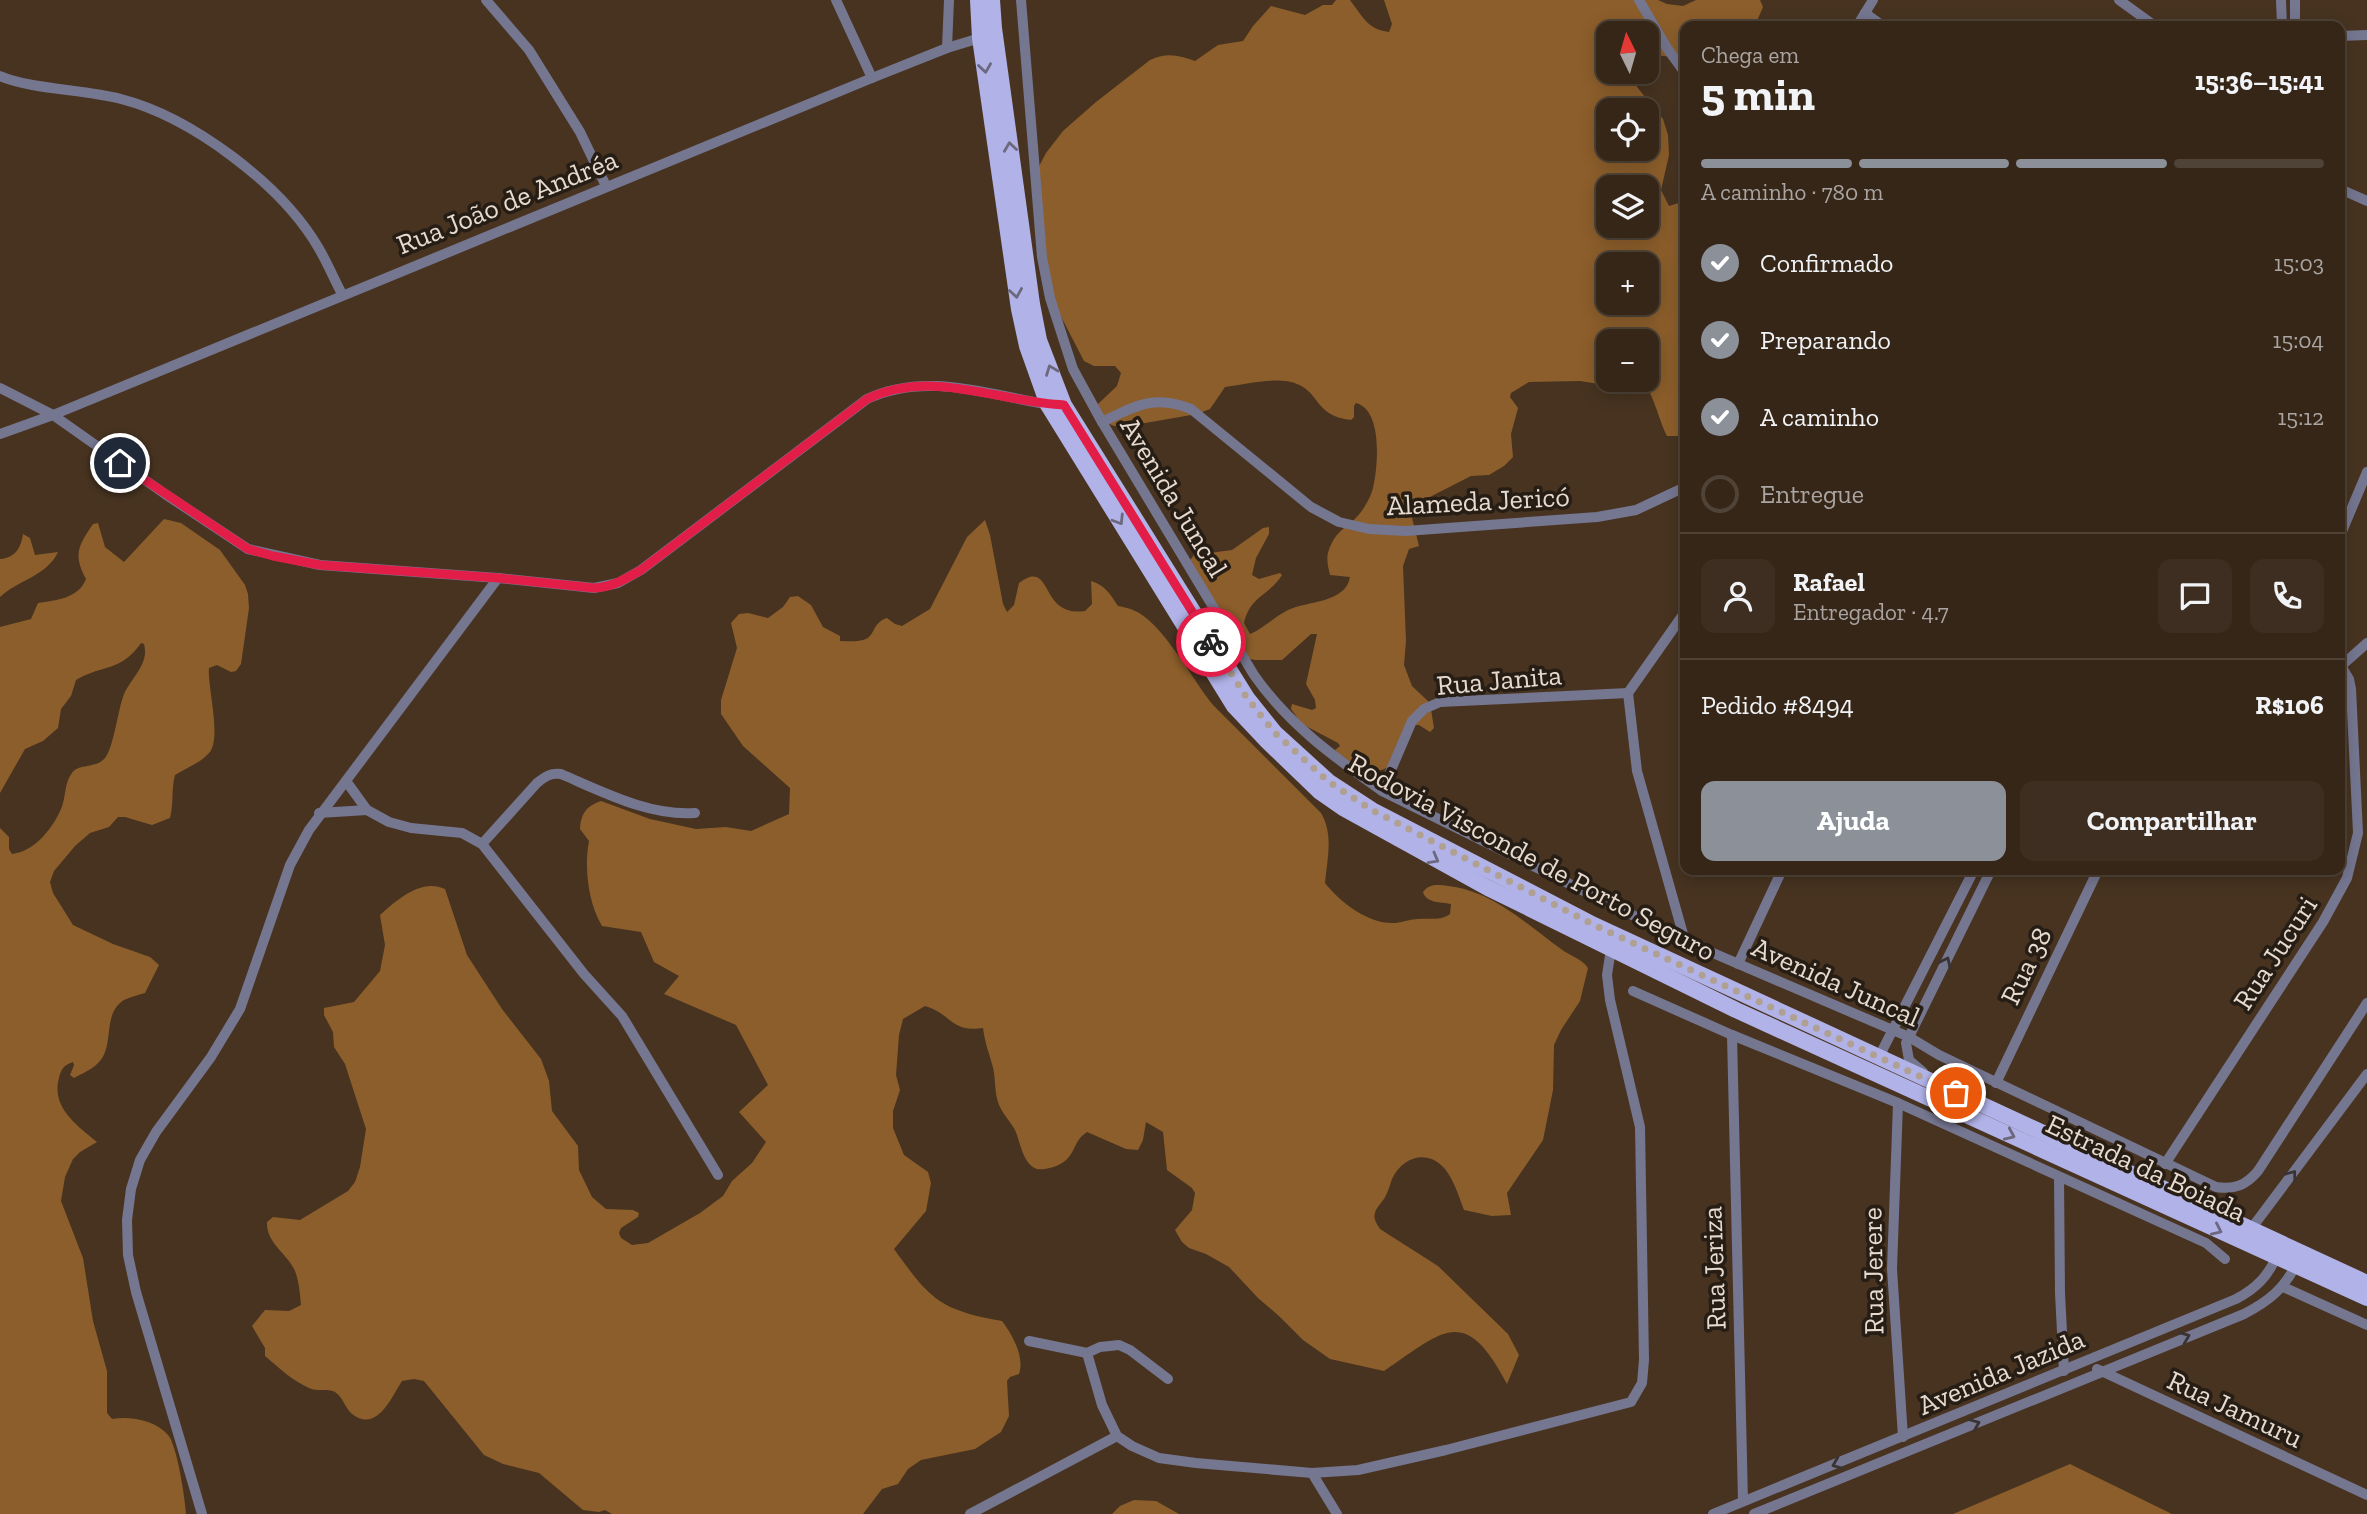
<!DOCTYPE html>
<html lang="pt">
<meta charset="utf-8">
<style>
body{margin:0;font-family:"Zilla Slab",serif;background:#3d2e21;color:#f1f3f6;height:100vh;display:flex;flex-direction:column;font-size:26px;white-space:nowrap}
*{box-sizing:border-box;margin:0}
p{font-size:23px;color:#aaa5a2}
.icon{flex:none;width:38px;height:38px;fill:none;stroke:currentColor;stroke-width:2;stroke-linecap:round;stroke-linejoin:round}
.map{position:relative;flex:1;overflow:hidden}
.side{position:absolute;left:1680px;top:21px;width:665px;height:854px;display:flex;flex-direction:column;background:#352618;border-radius:14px;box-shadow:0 4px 18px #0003,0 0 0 2px #4f4337}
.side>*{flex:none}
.needle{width:46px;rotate:355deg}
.controls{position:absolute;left:1596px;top:21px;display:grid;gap:14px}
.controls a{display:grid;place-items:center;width:63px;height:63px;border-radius:14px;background:#352618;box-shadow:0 4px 18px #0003,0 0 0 2px #4f4337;font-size:35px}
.pin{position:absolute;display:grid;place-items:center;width:60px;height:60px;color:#fff;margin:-30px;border:4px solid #fff;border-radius:50%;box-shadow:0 2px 7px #0007}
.courier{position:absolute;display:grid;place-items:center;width:70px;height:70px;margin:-35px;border:5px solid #e11d48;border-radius:50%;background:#fff;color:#222;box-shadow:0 2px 9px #0007}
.overview em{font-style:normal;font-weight:800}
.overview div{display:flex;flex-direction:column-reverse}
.overview{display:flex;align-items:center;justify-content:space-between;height:119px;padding:0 21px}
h1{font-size:46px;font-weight:800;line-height:52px}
.bar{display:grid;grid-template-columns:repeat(4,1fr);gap:10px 7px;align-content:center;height:84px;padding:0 21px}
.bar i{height:9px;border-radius:5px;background:#4f4337}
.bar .active{background:#8c9099}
.bar p{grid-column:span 4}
.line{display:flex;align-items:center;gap:18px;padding:0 21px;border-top:2px solid #4f4337}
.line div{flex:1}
.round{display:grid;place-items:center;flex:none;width:74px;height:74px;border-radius:14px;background:#3d2e21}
ol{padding:0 21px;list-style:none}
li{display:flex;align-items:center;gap:21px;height:77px}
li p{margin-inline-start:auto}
li .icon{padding:7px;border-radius:50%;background:#8c9099;color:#fff;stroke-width:4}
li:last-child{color:#aaa5a2}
li i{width:38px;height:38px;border:4px solid #4f4337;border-radius:50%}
.primary-button{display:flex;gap:14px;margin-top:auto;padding:14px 21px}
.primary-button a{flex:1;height:80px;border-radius:14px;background:#8c9099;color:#fff;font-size:28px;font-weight:800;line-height:80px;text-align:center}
.primary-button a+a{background:#3d2e21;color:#f1f3f6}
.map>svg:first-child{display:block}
.forest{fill:#8c5e2b;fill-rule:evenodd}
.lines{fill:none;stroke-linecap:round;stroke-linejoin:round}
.minor{stroke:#757690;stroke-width:10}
.primary{stroke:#b1b2e8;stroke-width:16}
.oneway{stroke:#6c687e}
.oneway2{stroke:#3a3334}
.done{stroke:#afa092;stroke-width:7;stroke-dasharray:0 12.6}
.route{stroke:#e11d48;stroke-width:9}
.labels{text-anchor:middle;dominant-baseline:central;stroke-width:7;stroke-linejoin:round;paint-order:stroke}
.street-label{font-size:28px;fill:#e7dacf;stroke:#261d15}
</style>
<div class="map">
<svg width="2367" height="1514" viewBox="0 0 2367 1514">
<rect width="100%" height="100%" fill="#473320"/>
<!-- forest -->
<g class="forest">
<path d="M1336,0H1350C1363,17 1367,29 1389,32L1392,24L1384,0H1658L1667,4L1683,6L1696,0H1760L1763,7L1757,21L1749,26H1685V64L1672,57L1647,54V33H1608V72H1633L1637,87L1663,119L1668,135L1669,155L1661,190L1669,206L1685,201V436H1667C1659,421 1652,388 1641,380H1647V341H1608V380H1618L1605,385L1580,381L1529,382L1511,393L1510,397L1518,408L1511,434L1513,457L1504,466L1489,475L1471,476L1422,501L1412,518L1419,546L1409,549L1403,566L1406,641L1404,665L1412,686L1430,703L1434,728L1430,732L1419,725H1414C1408,735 1399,759 1391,765C1374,779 1346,765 1335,750L1340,746L1338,743L1302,724L1291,709L1292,704L1312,710L1316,708L1315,700L1306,684L1317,634H1311L1282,660H1255L1246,658L1188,563L1194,555L1232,550L1263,528L1269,527V534L1256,558L1252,575L1259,579L1280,573L1282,575C1269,596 1250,596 1244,623L1250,634C1264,628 1274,617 1288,610C1307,601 1346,603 1350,577L1330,575C1326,559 1326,553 1334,539C1341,528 1354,522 1361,512C1366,505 1371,496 1373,488C1378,467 1383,410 1356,403L1354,406V417L1351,420C1315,416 1320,393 1297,384C1279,376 1245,384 1225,387L1210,409L1197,414L1128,426H1114L1102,421L1098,404L1117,386L1121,373L1115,366H1094L1084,361L1054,303L1036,229L1037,170L1046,153L1063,131L1096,102L1150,60C1165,52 1180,55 1195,61L1218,45L1243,41L1253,26L1271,6L1305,15L1323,5H1332ZM1608,110H1647V149H1608ZM1608,187H1647V226H1608ZM1608,264H1647V303H1608Z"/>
<path d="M164,519L181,523L220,550L245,585L248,594L249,608L241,664L236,671L231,672L217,665L209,668C207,686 223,741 208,754C200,763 186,768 175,775C171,790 174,803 170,818L152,825L125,817H118L109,827L90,833L75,846L54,871L50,882L53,893L73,925L113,944L150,957L159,965L145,993C138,995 130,997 124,1000C101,1014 116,1048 97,1064C91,1070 81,1074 74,1078L70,1075L74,1065L73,1062C64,1065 61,1069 59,1078C51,1107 76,1125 97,1142L80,1152L73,1159L65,1177L61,1201L83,1258L93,1321L107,1371V1413L112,1419C130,1416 155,1420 168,1435C177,1445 185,1498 186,1514H0V828L9,837V849L12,854C34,852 53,828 61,809C66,798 64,783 72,773C79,763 96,769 105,758C113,749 118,711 123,697C129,679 150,665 144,644L141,643C121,672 103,664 76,680L71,696L61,709L58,728L43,741L25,749L0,793V627L31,619L38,603C56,600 78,599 86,579C73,555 78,546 93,524L98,523L105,547L124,562Z"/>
<path d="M985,520L990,535L1003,604L1007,612L1014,605L1019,583C1054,557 1038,618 1085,611L1092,604L1091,581C1105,585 1110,594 1118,606C1123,607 1129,608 1133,610C1162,621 1193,681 1213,705L1321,813C1334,835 1327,859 1325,883C1340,902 1369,925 1396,923C1403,922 1411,919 1418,919C1431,918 1440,921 1450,914L1451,904C1440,902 1426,903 1423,892C1430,883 1438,885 1448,886C1493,891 1526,924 1561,949C1570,956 1581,958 1588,968L1580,1001L1561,1030L1554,1045L1553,1090L1543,1140L1507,1193L1511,1215L1492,1216L1464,1210C1459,1197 1454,1180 1445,1169C1428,1149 1403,1156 1392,1179C1390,1184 1389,1190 1386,1195C1384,1201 1376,1207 1375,1213C1373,1219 1377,1224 1380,1229L1438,1266L1508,1334L1519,1355L1507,1384C1465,1304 1444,1330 1384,1371L1330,1359L1303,1340L1280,1317L1258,1298L1229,1267L1206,1254L1189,1248L1182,1242L1175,1230L1192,1210L1195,1193L1192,1188L1167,1170L1163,1132L1146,1122L1143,1140L1138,1150L1126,1149L1087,1132C1069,1143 1079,1163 1045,1169C1024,1173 1021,1143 1015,1130C1010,1121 1001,1112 998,1102C994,1090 996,1076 992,1064C988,1050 985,1043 983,1028C951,1033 952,1014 925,1006L903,1019L899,1035L896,1075L900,1090L893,1111V1128L904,1155L928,1172L931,1183L926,1211L894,1249C930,1299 939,1310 1002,1321C1012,1334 1025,1357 1019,1374L1010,1377L1007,1381L1009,1416L1001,1432L975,1449L921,1460L908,1469L898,1484L882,1489L863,1514H612L605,1510L599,1512L583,1510L539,1473L503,1464L484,1455L424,1381L414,1379L402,1381C391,1398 377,1433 352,1414C345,1408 343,1397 335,1392C327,1388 317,1392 309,1388C293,1381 279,1368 265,1356V1348L252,1326L265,1310L289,1311L301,1305C300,1294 299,1281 295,1271C287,1253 266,1243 267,1222L273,1217L300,1220L348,1191L355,1182L360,1167L366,1129L345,1064L334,1047L333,1032L324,1015V1008L354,1002L380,971L385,945L380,915C397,900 421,878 445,889L467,955L502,1009L541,1059L549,1081L552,1111L578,1146L579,1170L592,1197L606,1209L633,1210L639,1213L638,1217L621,1228L619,1233L621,1238L632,1245L648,1243L700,1213L723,1196L732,1181L752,1163L766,1142L739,1112L768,1085L736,1025L664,994L679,976L654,962L641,932L602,926C588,903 584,867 589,841L580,829C581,814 586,806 601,801L650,819L696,829L726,827L751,831L789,814L790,788L743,746L721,714V700L737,648L731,623L739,614L748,613L768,618L783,607L790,597L798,596L811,605L823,627L840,636V641C847,641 856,642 863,640C876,637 871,623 887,618L895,624L902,626L930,609L967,537Z"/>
<path d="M23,534L30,538L35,555L58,552C47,576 18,580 0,597V559C15,558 21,548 23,534Z"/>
<polygon points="2070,1464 2172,1514 1953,1514"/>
<polygon points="1134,1500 1156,1501 1179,1514 1112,1514 1120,1506"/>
</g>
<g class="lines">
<!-- minor -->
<g class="minor">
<polyline points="486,0 529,50 580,132 606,186"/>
<polyline points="836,0 872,78"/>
<path d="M1021,0L1042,257L1050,298L1073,369L1102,422L1254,675C1288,724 1334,757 1382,791L1685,941L1909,1037L1939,1055L2216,1187C2235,1190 2246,1185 2258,1171L2367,1003"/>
<polyline points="1639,0 1667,48 1685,73"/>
<polyline points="2119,0 2155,26"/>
<polyline points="2281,0 2282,26"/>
<polyline points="1865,13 1883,26"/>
<polyline points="1857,26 1873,0"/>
<polyline points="2295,26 2295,0"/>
<polyline points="2340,36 2367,35"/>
<polyline points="947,48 949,0"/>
<path d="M0,76C34,90 84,89 121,99C191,117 281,184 318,247C327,262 334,279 342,294"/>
<polyline points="2340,189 2367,201"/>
<path d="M0,388L53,415L165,494L248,549L320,565L498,578L594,588L618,583L641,570L867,399C926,371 989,395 1050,405"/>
<path d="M1102,422C1135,406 1154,394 1191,409L1311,507L1339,522L1369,529L1406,531L1597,517L1636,510L1685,487"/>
<polyline points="0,434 53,415 872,78 947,48 980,38"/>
<polyline points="2340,536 2367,472"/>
<polyline points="2340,667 2367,643"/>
<polyline points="346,781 367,810 389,822 411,828 462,833 482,844 584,974 622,1016 718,1175"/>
<polyline points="1382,791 1412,721 1424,709 1440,702 1628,693"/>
<polyline points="319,813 367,810"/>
<path d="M482,844L537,783C546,776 550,773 561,774C603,792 649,816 695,813"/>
<polyline points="1685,941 1637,771 1628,693 1685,612"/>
<polyline points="1738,964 1782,870"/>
<polyline points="1633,991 1732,1035 1898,1103 2206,1243 2225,1259"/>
<polyline points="1732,1035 1743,1501"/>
<polyline points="1881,1057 1883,1049 1974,870"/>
<polyline points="1923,1072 1909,1060 1906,1043 1991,870"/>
<polyline points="1996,1083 2098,870"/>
<polyline points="1898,1103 1892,1269 1903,1437"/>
<polyline points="2165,1164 2323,922 2347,878 2358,833 2351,689 2349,679 2340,664"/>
<polyline points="2059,1177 2060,1293 2064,1371"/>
<polyline points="2251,1229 2367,1074"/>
<polyline points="2283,1287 2367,1325"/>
<polyline points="1029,1341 1087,1353 1100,1347 1119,1345 1130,1350 1168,1379"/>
<polyline points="1087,1353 1102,1405 1117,1436 1132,1446 1159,1458 1196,1463 1312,1473 1358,1470 1446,1450 1631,1402 1642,1383 1644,1360 1640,1127 1610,1000 1607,975 1611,949"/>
<polyline points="2097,1369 2367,1495"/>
<polyline points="1312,1473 1337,1514"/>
<polyline points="202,1514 136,1292 128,1255 127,1220 131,1189 140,1160 156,1132 211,1057 240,1009 290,865 309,830 498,578"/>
<polyline points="970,1514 1117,1436"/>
<path d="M1713,1514L2236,1299C2257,1288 2268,1276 2278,1254"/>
<path d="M1754,1514L2244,1314C2269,1301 2284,1289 2297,1263"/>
</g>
<!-- primary -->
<g class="primary">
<polyline points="978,0 980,38 1019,309 1027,346 1048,405 1234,706 1267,741 1320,792 1343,808 1488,888 1736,1010 2367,1298"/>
<polyline points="992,0 994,28 1032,304 1039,340 1064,405 1247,698 1275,733 1329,782 1372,810 1594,925 2367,1283"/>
</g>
</g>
<!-- one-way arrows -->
<defs><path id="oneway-chevron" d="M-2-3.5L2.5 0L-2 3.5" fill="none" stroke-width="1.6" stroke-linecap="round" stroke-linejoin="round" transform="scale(1.75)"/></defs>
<g class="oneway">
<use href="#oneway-chevron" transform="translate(985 68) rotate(82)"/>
<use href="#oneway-chevron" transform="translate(1010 147) rotate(-98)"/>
<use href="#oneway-chevron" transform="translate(1016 293) rotate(81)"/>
<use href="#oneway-chevron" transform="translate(1051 370) rotate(-111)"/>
<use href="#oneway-chevron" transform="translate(1119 520) rotate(58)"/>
<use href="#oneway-chevron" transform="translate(1434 859) rotate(29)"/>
<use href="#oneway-chevron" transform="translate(2010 1135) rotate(24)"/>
<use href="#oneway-chevron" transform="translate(2217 1230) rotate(25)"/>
</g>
<g class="oneway2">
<use href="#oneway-chevron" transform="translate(1946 962) rotate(-64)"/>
<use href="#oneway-chevron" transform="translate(2292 1175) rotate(-53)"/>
<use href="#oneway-chevron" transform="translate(2185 1337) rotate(-22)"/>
<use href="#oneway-chevron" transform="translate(1975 1424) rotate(-23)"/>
<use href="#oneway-chevron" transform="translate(1837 1464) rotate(158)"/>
</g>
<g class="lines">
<!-- done -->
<polyline class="done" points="1211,642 1247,698 1275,733 1329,782 1372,810 1594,925 1956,1093"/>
<!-- route -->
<path class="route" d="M120,463L248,549L273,556L320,565L498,578L594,588C613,587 625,579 641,570L867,399C933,368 997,402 1064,405L1211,642"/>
</g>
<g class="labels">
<!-- street labels -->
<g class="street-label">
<text transform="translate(507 202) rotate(-22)">Rua João de Andréa</text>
<text transform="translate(1174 497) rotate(59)">Avenida Juncal</text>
<text transform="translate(1478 501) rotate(-3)">Alameda Jericó</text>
<text transform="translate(1499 680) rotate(-5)">Rua Janita</text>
<text transform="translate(1532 857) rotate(28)">Rodovia Visconde de Porto Seguro</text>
<text transform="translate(2275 953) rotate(-57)">Rua Jucuri</text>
<text transform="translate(2026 966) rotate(-64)">Rua 38</text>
<text transform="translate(1836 982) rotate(24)">Avenida Juncal</text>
<text transform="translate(2146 1168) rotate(25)">Estrada da Boiada</text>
<text transform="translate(1714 1268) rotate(-92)">Rua Jeriza</text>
<text transform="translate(1873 1271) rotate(-91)">Rua Jerere</text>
<text transform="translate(2001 1372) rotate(-23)">Avenida Jazida</text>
<text transform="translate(2235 1409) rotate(25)">Rua Jamuru</text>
</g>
</g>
</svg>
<div class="controls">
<a><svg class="needle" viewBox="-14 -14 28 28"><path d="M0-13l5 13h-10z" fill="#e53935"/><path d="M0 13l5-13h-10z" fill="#aaa5a2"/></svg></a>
<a><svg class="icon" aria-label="locate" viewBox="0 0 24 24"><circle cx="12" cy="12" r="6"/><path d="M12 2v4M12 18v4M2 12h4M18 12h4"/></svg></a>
<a><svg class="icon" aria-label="layers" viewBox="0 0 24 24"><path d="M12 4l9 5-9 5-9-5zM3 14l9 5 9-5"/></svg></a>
<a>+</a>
<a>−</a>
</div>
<div class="pin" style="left:1956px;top:1093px;background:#ea580c"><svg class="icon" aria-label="bag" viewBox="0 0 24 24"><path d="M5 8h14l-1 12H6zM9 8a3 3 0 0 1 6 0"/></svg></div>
<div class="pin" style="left:120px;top:463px;background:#1f2937"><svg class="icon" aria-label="home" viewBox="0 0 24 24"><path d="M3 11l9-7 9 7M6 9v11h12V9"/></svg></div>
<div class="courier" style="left:1211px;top:642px"><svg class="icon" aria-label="bike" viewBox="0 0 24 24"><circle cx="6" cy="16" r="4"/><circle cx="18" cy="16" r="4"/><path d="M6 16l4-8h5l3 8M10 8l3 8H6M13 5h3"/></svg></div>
<section class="side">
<div class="overview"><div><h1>5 min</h1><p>Chega em</p></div><em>15:36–15:41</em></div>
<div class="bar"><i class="active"></i><i class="active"></i><i class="active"></i><i></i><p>A caminho · 780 m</p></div>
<ol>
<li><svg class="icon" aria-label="check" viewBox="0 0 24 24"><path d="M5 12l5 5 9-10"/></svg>Confirmado<p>15:03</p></li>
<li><svg class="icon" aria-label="check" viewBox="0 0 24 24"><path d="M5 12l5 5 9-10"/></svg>Preparando<p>15:04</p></li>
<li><svg class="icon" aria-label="check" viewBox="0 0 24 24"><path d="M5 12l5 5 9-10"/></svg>A caminho<p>15:12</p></li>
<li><i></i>Entregue</li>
</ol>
<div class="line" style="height:126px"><a class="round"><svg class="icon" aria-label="person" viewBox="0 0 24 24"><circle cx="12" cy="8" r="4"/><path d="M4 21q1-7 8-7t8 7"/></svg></a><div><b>Rafael</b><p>Entregador · 4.7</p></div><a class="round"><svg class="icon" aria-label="chat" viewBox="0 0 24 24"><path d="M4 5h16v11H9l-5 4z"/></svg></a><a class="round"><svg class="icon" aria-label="phone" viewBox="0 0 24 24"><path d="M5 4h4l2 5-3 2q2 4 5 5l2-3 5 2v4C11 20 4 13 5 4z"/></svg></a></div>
<div class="line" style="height:91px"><div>Pedido #8494</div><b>R$106</b></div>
<div class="primary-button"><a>Ajuda</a><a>Compartilhar</a></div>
</section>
</div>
